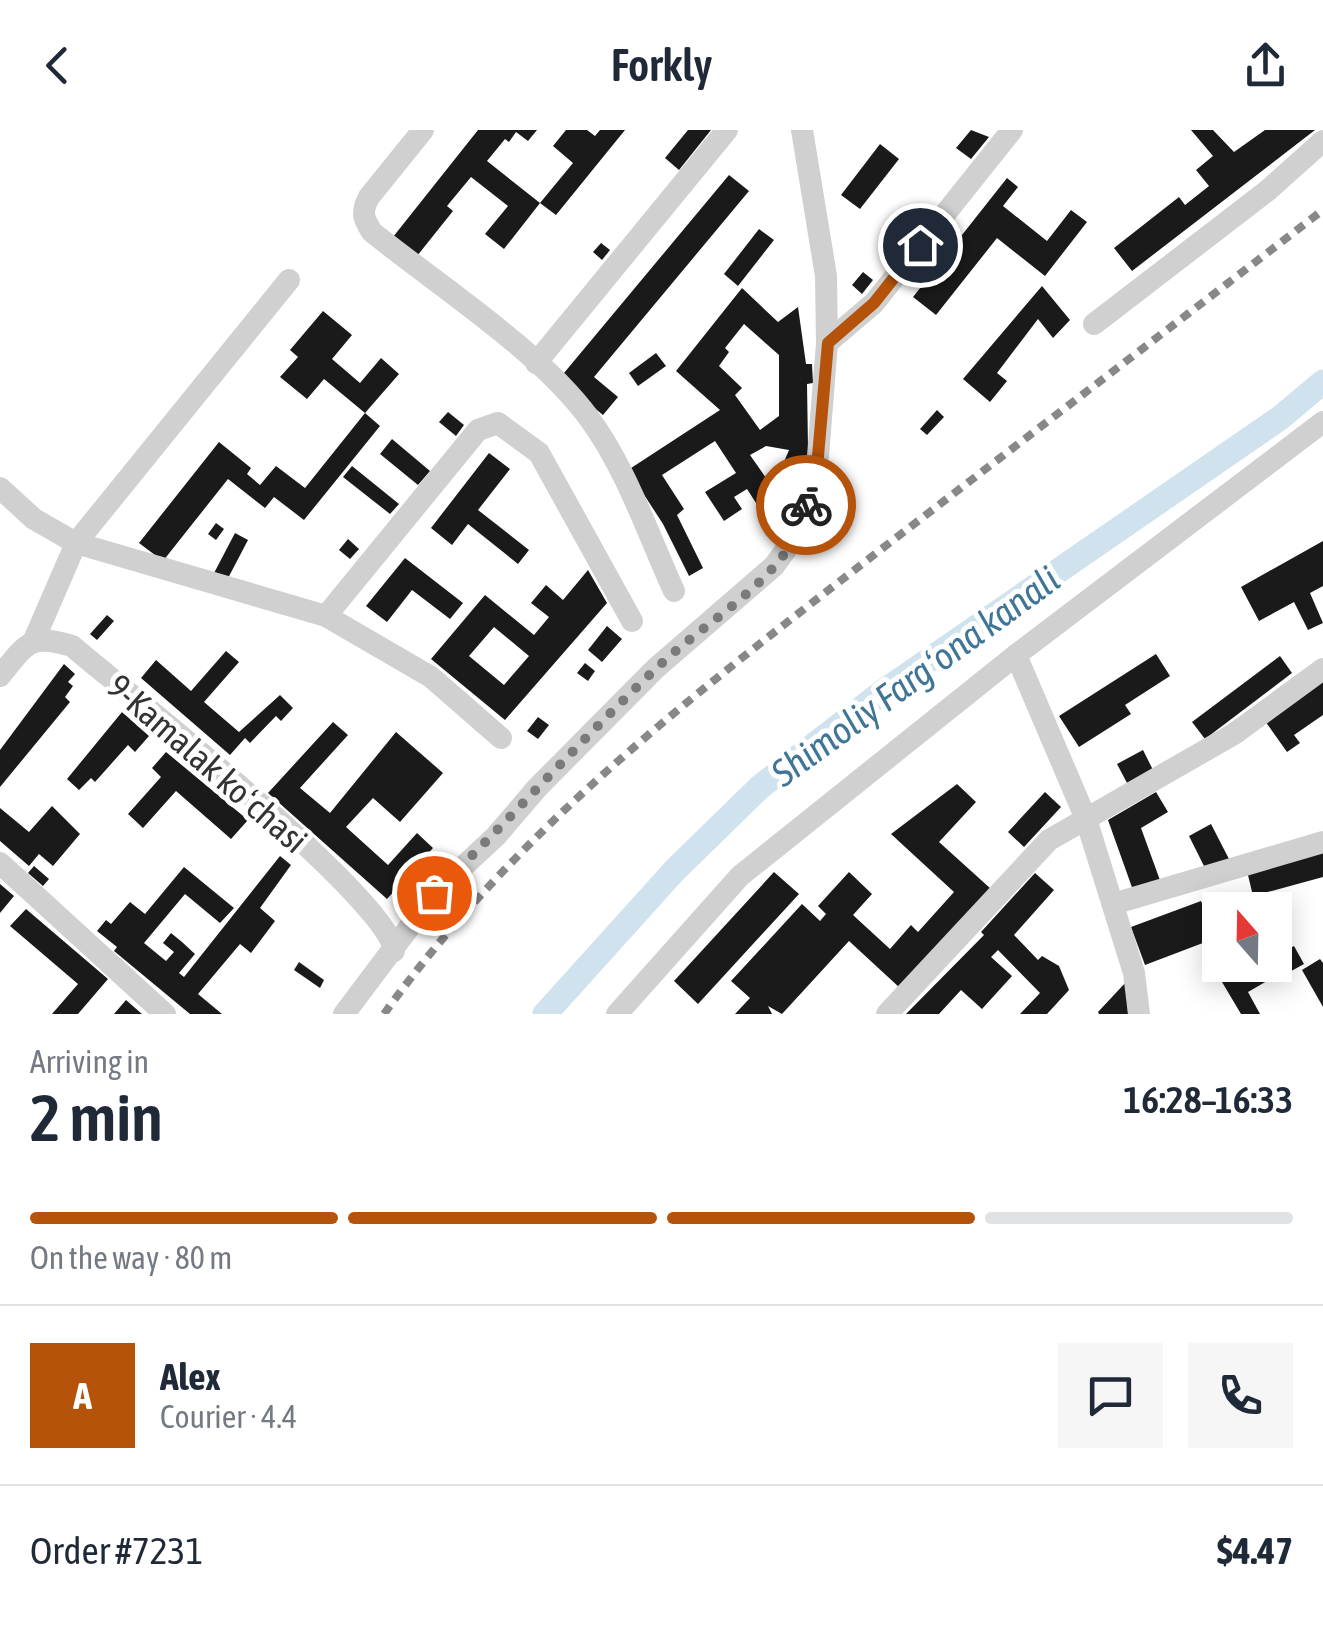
<!DOCTYPE html>
<meta charset="utf-8">
<style>
body{margin:0;font-family:"Asap Condensed",sans-serif;background:#f6f6f7;color:#1f2937;height:100vh;display:flex;flex-direction:column;font-size:38px;white-space:nowrap}
*{box-sizing:border-box;margin:0}
p{font-size:32px;color:#747a83}
.icon{flex:none;width:55px;height:55px;fill:none;stroke:currentColor;stroke-width:2;stroke-linecap:round;stroke-linejoin:round}
.map{position:relative;height:884px;overflow:hidden}
.drawer{display:flex;flex-direction:column;background:#fff;flex:1}
.drawer>*{flex:none}
.needle{width:65px;rotate:340deg}
.tools{position:absolute;left:1202px;top:762px;display:grid;gap:20px}
.tools a{display:grid;place-items:center;width:90px;height:90px;border-radius:0px;background:#fff;box-shadow:0 5px 25px #0003;font-size:50px}
.pin{position:absolute;display:grid;place-items:center;width:85px;height:85px;color:#fff;margin:-42px;border:5px solid #fff;border-radius:50%;box-shadow:0 2px 10px #0007}
.courier{position:absolute;display:grid;place-items:center;width:100px;height:100px;margin:-50px;border:8px solid #b45309;border-radius:50%;background:#fff;color:#222;box-shadow:0 2px 12px #0007}
.overview em{font-style:normal;font-weight:600}
.overview div{display:flex;flex-direction:column-reverse}
.overview{display:flex;align-items:center;justify-content:space-between;height:170px;padding:0 30px}
h1{font-size:65px;font-weight:600;line-height:75px}
.bar{display:grid;grid-template-columns:repeat(4,1fr);gap:15px 10px;align-content:center;height:120px;padding:0 30px}
.bar i{height:12px;border-radius:8px;background:#e0e1e3}
.bar .active{background:#b45309}
.bar p{grid-column:span 4}
.line{display:flex;align-items:center;gap:25px;padding:0 30px;border-top:2px solid #e0e1e3}
.line div{flex:1}
.round{display:grid;place-items:center;flex:none;width:105px;height:105px;border-radius:0px;background:#f6f6f7}
header{display:flex;justify-content:space-between;align-items:center;height:130px;padding:0 30px;background:#fff;font-size:45px;font-weight:600}
.map>svg:first-child{display:block}
.lines{fill:none;stroke-linecap:round;stroke-linejoin:round}
.canal{stroke:#cfe2ee;stroke-width:25}
.building{fill:#1a1a1a;fill-rule:evenodd}
.minor{stroke:#d0d0d0;stroke-width:22}
.rail{stroke:#888;stroke-width:8;stroke-dasharray:10 8;stroke-linecap:butt}
.done{stroke:#7a7a7a;stroke-width:10;stroke-dasharray:0 18}
.route{stroke:#b45309;stroke-width:12}
.labels{text-anchor:middle;dominant-baseline:central;stroke-width:10;stroke-linejoin:round;paint-order:stroke}
.street-label{font-size:35px;fill:#333;stroke:#fff}
.water-label{font-size:38px;font-style:italic;fill:#3f7597;stroke:#fff}
</style>
<header><svg class="icon" aria-label="back" viewBox="0 0 24 24"><path d="M15 5l-7 7 7 7"/></svg>Forkly<svg class="icon" aria-label="share" viewBox="0 0 24 24"><path d="M12 15V3M7 8l5-5 5 5M5 13v7h14v-7"/></svg></header>
<div class="map">
<svg width="1323" height="884" viewBox="0 0 1323 884">
<rect width="100%" height="100%" fill="#fff"/>
<g class="lines">
<!-- canal -->
<polyline class="canal" points="545,884 674,741 760,657 884,561 1280,288 1323,252"/>
</g>
<!-- building -->
<g class="building">
<polygon points="478,0 537,0 528,11 516,2 509,12 505,9 487,31 540,73 504,119 485,104 508,76 471,47 447,76 453,81 417,126 393,107"/>
<polygon points="566,0 587,0 595,6 600,0 625,0 556,85 540,73 573,33 553,16"/>
<polygon points="688,0 711,0 679,40 665,28"/>
<polygon points="971,0 989,7 971,29 956,18"/>
<polygon points="1191,0 1213,0 1234,22 1265,0 1315,0 1132,141 1114,118 1179,67 1185,75 1209,56 1196,40 1213,26"/>
<polygon points="880,14 899,29 860,79 841,65"/>
<polygon points="729,45 749,61 594,247 618,267 603,285 559,249"/>
<polygon points="1007,48 1018,57 1003,76 1047,111 1071,80 1087,92 1045,146 997,108 936,185 913,167"/>
<polygon points="759,99 774,110 738,156 724,144"/>
<polygon points="601,113 610,120 602,130 593,122"/>
<polygon points="863,142 873,150 862,164 852,155"/>
<polygon points="1042,156 1070,190 1053,208 1038,189 997,243 1007,251 990,272 963,249"/>
<path d="M742,158L778,192L798,177L806,234H812L813,253L807,254L808,317L814,319L792,383L776,404L747,359L734,367L742,379L724,391L705,362L736,343L715,311L662,345L684,379L677,385L703,438L689,446L663,394L628,340L720,280L676,241ZM744,194L779,225V286L760,300L735,265L742,258L719,236L729,222L725,218ZM766,316L789,320L773,358L750,325Z"/>
<polygon points="323,181 352,205 332,229 360,253 381,228 399,244 365,283 380,296 304,390 274,367 265,378 228,349 163,431 139,413 219,312 251,338 247,344 260,355 276,336 305,358 365,283 324,249 307,269 280,247 298,227 290,220"/>
<polygon points="656,223 666,236 638,256 629,243"/>
<polygon points="937,280 944,287 927,305 920,299"/>
<polygon points="448,282 464,295 456,306 439,292"/>
<polygon points="392,309 430,341 418,355 380,324"/>
<polygon points="489,323 510,339 478,380 529,420 518,434 468,394 452,415 431,398"/>
<polygon points="352,336 399,374 390,384 343,347"/>
<polygon points="216,393 224,399 216,410 208,404"/>
<polygon points="235,403 248,410 226,452 213,445"/>
<polygon points="348,409 359,419 350,429 339,420"/>
<polygon points="1323,411 1323,456 1310,463 1323,493 1308,500 1294,472 1259,491 1241,457"/>
<polygon points="405,428 463,473 450,489 412,460 387,492 366,476"/>
<path d="M588,440L607,473L505,590L431,529L485,465L534,505L549,487L531,473L546,455L563,470ZM494,497L529,526L504,555L469,526Z"/>
<polygon points="107,485 114,491 97,510 90,504"/>
<polygon points="607,496 622,509 602,532 588,520"/>
<polygon points="226,521 239,532 204,572 239,602 280,565 293,578 281,591 276,586 250,613 245,608 230,625 141,548 156,530 191,561"/>
<polygon points="1156,524 1170,546 1125,575 1131,584 1079,617 1059,586"/>
<polygon points="1280,526 1292,543 1205,609 1192,592"/>
<polygon points="585,533 595,541 588,551 577,543"/>
<polygon points="64,534 75,544 68,552 73,556 65,567 70,572 0,657 0,620"/>
<polygon points="1323,550 1323,585 1294,605 1300,613 1287,622 1265,591"/>
<polygon points="122,582 149,606 135,622 128,615 95,652 91,648 79,660 67,649"/>
<polygon points="538,587 549,595 538,609 527,601"/>
<polygon points="333,592 348,605 300,658 330,683 396,602 443,643 400,692 373,668 346,697 388,735 417,703 433,718 387,769 268,663"/>
<polygon points="1143,620 1153,640 1127,653 1117,634"/>
<polygon points="166,622 248,690 231,709 176,661 143,698 128,684 161,647 152,638"/>
<polygon points="957,654 976,672 939,712 991,759 900,858 849,811 782,884 768,876 772,884 735,884 750,868 731,851 802,774 820,791 826,784 818,776 849,742 872,764 853,785 890,819 911,795 918,802 954,762 891,704"/>
<polygon points="1045,662 1061,677 1024,717 1008,702"/>
<polygon points="1156,662 1168,682 1141,698 1161,753 1134,763 1108,690"/>
<polygon points="52,676 80,704 53,736 39,724 29,736 0,711 0,678 29,702"/>
<polygon points="1211,694 1229,729 1206,740 1189,706"/>
<polygon points="1323,721 1323,747 1253,766 1247,741"/>
<polygon points="280,726 291,735 260,778 275,791 251,823 240,814 198,864 222,884 190,884 114,821 117,817 97,801 106,790 111,794 130,772 145,784 184,737 234,778 220,793 185,764 144,813 166,831 174,822 163,813 171,803 182,812 195,824 179,843 184,847"/>
<polygon points="34,736 49,749 43,756 28,743"/>
<polygon points="774,742 799,764 698,874 674,851"/>
<polygon points="1035,743 1054,760 1014,805 1038,830 1042,826 1059,836 1069,860 1047,884 1020,884 1040,863 998,820 991,827 1012,846 982,879 961,860 939,884 906,884 984,805 981,802"/>
<polygon points="0,754 14,766 0,783"/>
<polygon points="1201,771 1216,808 1145,835 1131,797"/>
<polygon points="26,779 108,849 78,884 52,884 78,854 10,796"/>
<polygon points="1294,816 1304,834 1275,850 1266,835 1275,835 1275,826"/>
<polygon points="1320,829 1323,833 1323,877 1302,840"/>
<polygon points="299,832 324,850 320,858 294,840"/>
<polygon points="1251,835 1258,835 1267,851 1248,862 1260,884 1241,884 1222,852"/>
<polygon points="1127,851 1128,884 1099,884 1098,882"/>
<polygon points="126,870 142,884 114,884"/>
</g>
<g class="lines">
<!-- minor -->
<g class="minor">
<path d="M423,0L369,67C361,82 363,88 372,102C439,156 539,220 589,288C626,338 648,404 674,461"/>
<polyline points="1094,194 1267,61 1323,11"/>
<polyline points="827,213 874,173 1012,0"/>
<polyline points="536,233 727,0"/>
<polyline points="0,358 34,389 76,413 326,486 431,547 501,608"/>
<polyline points="326,486 478,300 498,293 539,323 632,491"/>
<polyline points="34,510 76,413 289,150"/>
<path d="M0,546C27,513 30,503 72,516C125,561 389,769 394,821"/>
<polyline points="0,733 165,884"/>
<polyline points="1113,774 1323,712"/>
<polyline points="344,884 435,763 496,706 537,658 656,538 774,436 798,403 818,326 827,213 826,146 802,0"/>
<polyline points="617,884 740,746 1016,525"/>
<polyline points="887,884 1049,710 1234,604 1323,539"/>
<polyline points="1139,884 1134,843 1086,689 1016,525 1323,292"/>
</g>
<!-- rail -->
<path class="rail" d="M384,884C520,695 697,562 879,421C1027,307 1175,194 1323,80"/>
</g>
<g class="lines">
<!-- done -->
<path class="done" d="M434,763C511,689 582,608 660,535C699,498 753,467 785,423C796,408 802,393 806,375"/>
<!-- route -->
<polyline class="route" points="806,375 818,326 828,213 874,173 920,115"/>
</g>
<g class="labels">
<!-- street labels -->
<g class="street-label">
<text transform="translate(208 633) rotate(41)">9-Kamalak koʻchasi</text>
</g>
<!-- water labels -->
<g class="water-label">
<text transform="translate(915 546) rotate(-36)">Shimoliy Fargʻona kanali</text>
</g>
</g>
</svg>
<div class="tools">
<a><svg class="needle" viewBox="-14 -14 28 28"><path d="M0-13l5 13h-10z" fill="#e53935"/><path d="M0 13l5-13h-10z" fill="#747a83"/></svg></a>
</div>
<div class="pin" style="left:434px;top:763px;background:#ea580c"><svg class="icon" aria-label="bag" viewBox="0 0 24 24"><path d="M5 8h14l-1 12H6zM9 8a3 3 0 0 1 6 0"/></svg></div>
<div class="pin" style="left:920px;top:115px;background:#1f2937"><svg class="icon" aria-label="home" viewBox="0 0 24 24"><path d="M3 11l9-7 9 7M6 9v11h12V9"/></svg></div>
<div class="courier" style="left:806px;top:375px"><svg class="icon" aria-label="bike" viewBox="0 0 24 24"><circle cx="6" cy="16" r="4"/><circle cx="18" cy="16" r="4"/><path d="M6 16l4-8h5l3 8M10 8l3 8H6M13 5h3"/></svg></div>
</div>
<section class="drawer">
<div class="overview"><div><h1>2 min</h1><p>Arriving in</p></div><em>16:28–16:33</em></div>
<div class="bar"><i class="active"></i><i class="active"></i><i class="active"></i><i></i><p>On the way · 80 m</p></div>
<div class="line" style="height:180px"><b class="round" style="background:#b45309;color:#fff">A</b><div><b>Alex</b><p>Courier · 4.4</p></div><a class="round"><svg class="icon" aria-label="chat" viewBox="0 0 24 24"><path d="M4 5h16v11H9l-5 4z"/></svg></a><a class="round"><svg class="icon" aria-label="phone" viewBox="0 0 24 24"><path d="M5 4h4l2 5-3 2q2 4 5 5l2-3 5 2v4C11 20 4 13 5 4z"/></svg></a></div>
<div class="line" style="height:130px"><div>Order #7231</div><b>$4.47</b></div>
</section>
